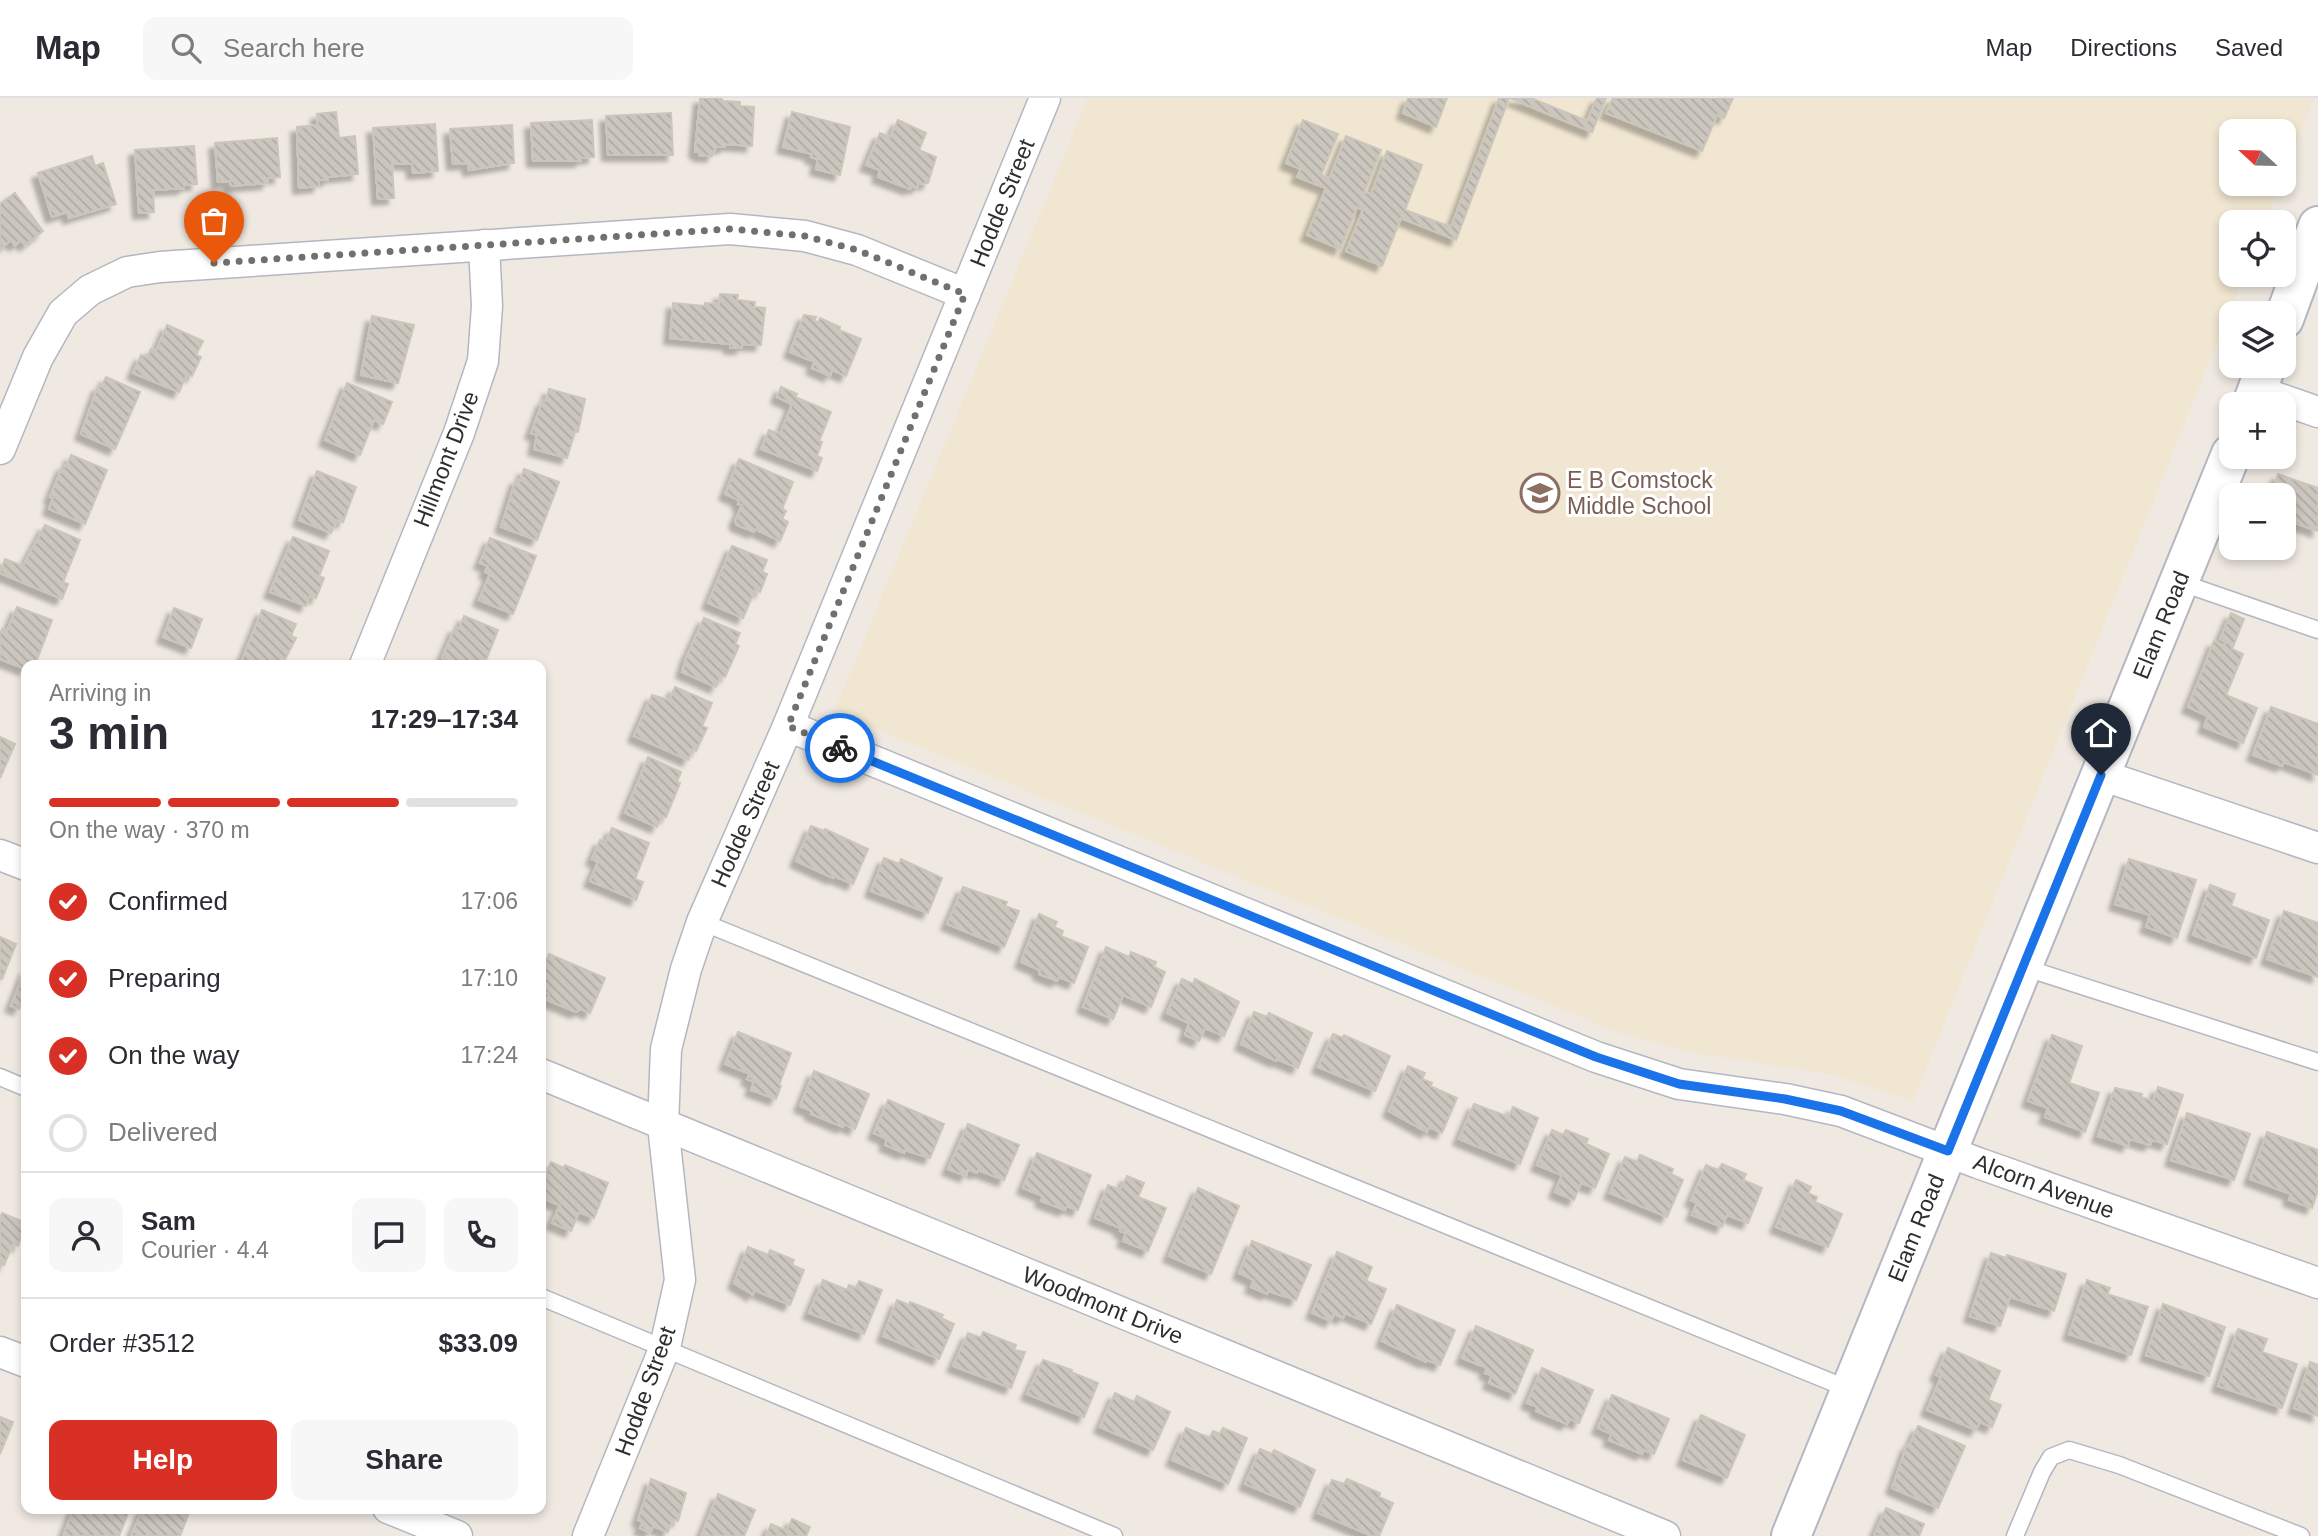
<!DOCTYPE html>
<meta charset="utf-8">
<style>
body{margin:0;font-family:Helvetica,sans-serif;background:#f7f7f7;color:#2b2b33;height:100vh;display:flex;flex-direction:column;font-size:26px;white-space:nowrap}
*{box-sizing:border-box;margin:0}
p{font-size:23px;color:#7c7c81}
.icon{flex:none;width:38px;height:38px;fill:none;stroke:currentColor;stroke-width:2;stroke-linecap:round;stroke-linejoin:round}
.map{position:relative;flex:1;overflow:hidden}
.panel{position:absolute;left:21px;top:562px;width:525px;height:854px;display:flex;flex-direction:column;background:#fff;border-radius:14px;box-shadow:0 4px 10px #0003}
.panel>*{flex:none}
.needle{width:46px;rotate:292deg}
.tools{position:absolute;left:2219px;top:21px;display:grid;gap:14px}
.tools a{display:grid;place-items:center;width:77px;height:77px;border-radius:14px;background:#fff;box-shadow:0 4px 10px #0003;font-size:35px}
.pin{position:absolute;display:grid;place-items:center;width:60px;height:60px;color:#fff;margin:-72px -30px;border-radius:50% 50% 50% 0;rotate:-45deg;box-shadow:0 0 7px #0007}
.pin .icon{rotate:45deg}
.courier{position:absolute;display:grid;place-items:center;width:70px;height:70px;margin:-35px;border:5px solid #1a73e8;border-radius:50%;background:#fff;color:#222;box-shadow:0 2px 9px #0007}
.summary em{font-style:normal;font-weight:800}
.summary div{display:flex;flex-direction:column-reverse}
.summary{display:flex;align-items:center;justify-content:space-between;height:119px;padding:0 28px}
h1{font-size:46px;font-weight:800;line-height:52px}
.bar{display:grid;grid-template-columns:repeat(4,1fr);gap:10px 7px;align-content:center;height:84px;padding:0 28px}
.bar i{height:9px;border-radius:5px;background:#e1e1e2}
.bar .active{background:#d93025}
.bar p{grid-column:span 4}
.line{display:flex;align-items:center;gap:18px;padding:0 28px;border-top:2px solid #e1e1e2}
.line div{flex:1}
.round{display:grid;place-items:center;flex:none;width:74px;height:74px;border-radius:14px;background:#f7f7f7}
ol{padding:0 28px;list-style:none}
li{display:flex;align-items:center;gap:21px;height:77px}
li p{margin-inline-start:auto}
li .icon{padding:7px;border-radius:50%;background:#d93025;color:#fff;stroke-width:4}
li:last-child{color:#7c7c81}
li i{width:38px;height:38px;border:4px solid #e1e1e2;border-radius:50%}
.cta{display:flex;gap:14px;margin-top:auto;padding:14px 28px}
.cta a{flex:1;height:80px;border-radius:14px;background:#d93025;color:#fff;font-size:28px;font-weight:800;line-height:80px;text-align:center}
.cta a+a{background:#f7f7f7;color:#2b2b33}
header{display:flex;align-items:center;gap:42px;box-sizing:border-box;height:98px;padding:0 35px;background:#fff;border-bottom:2px solid #e1e1e2}
header strong{font-size:33px}
nav{display:flex;gap:38px;margin-inline-start:auto;font-size:24px}
.search{width:490px;height:63px;background:#f7f7f7;display:flex;align-items:center;gap:18px;box-sizing:border-box;padding:0 24px;border-radius:14px;color:#7c7c81;font-size:26px}
.map>svg:first-child{display:block}
.education{fill:#f0e6d1}
.building{fill:url(#building-back-hatch);stroke:#cbc5ba;stroke-width:2;filter:url(#shadow)}
.lines{fill:none;stroke-linecap:round;stroke-linejoin:round}
.lane-casing{stroke:#b4b7c1;stroke-width:19}
.street-casing{stroke:#b4b7c1;stroke-width:33}
.secondary-casing{stroke:#b4b7c1;stroke-width:42}
.lane{stroke:#fff;stroke-width:16}
.street{stroke:#fff;stroke-width:30}
.secondary{stroke:#fff;stroke-width:38}
.done{stroke:#726f6d;stroke-width:7;stroke-dasharray:0 12.6}
.route{stroke:#1a73e8;stroke-width:9}
.labels{text-anchor:middle;dominant-baseline:central;stroke-width:6;stroke-linejoin:round;paint-order:stroke}
.street-label{font-size:23px;fill:#2e2e2e;stroke:#fff}
.education-label{font-size:23px;fill:#785e54;stroke:#fff;text-anchor:start}
</style>
<header>
<strong>Map</strong>
<div class="search"><svg class="icon" aria-label="search" viewBox="0 0 24 24"><circle cx="10" cy="10" r="6"/><path d="M15 15l6 6"/></svg>Search here</div>
<nav><a>Map</a><a>Directions</a><a>Saved</a></nav>
</header>
<div class="map">
<svg width="2318" height="1438" viewBox="0 0 2318 1438">
<defs>
<pattern id="building-back-hatch" width="6" height="6" patternUnits="userSpaceOnUse" patternTransform="scale(1.75)"><rect width="6" height="6" fill="#cbc7bf"/><path d="M-1 5l2 2M0 0l6 6M5-1l2 2" fill="none" stroke="#afaba4"/></pattern>
<filter id="shadow"><feDropShadow dx="-6" dy="6" stdDeviation="2" flood-color="#0004"/></filter>
</defs>
<rect width="100%" height="100%" fill="#efe9e1"/>
<!-- education -->
<polygon class="education" points="1088,0 2314,0 2284,76 2284,33 2231,33 2231,86 2280,86 2265,124 2231,124 2231,177 2244,177 1913,1003 1829,976 1689,954 1620,935 834,614"/>
<!-- building -->
<g class="building">
<polygon points="700,0 722,0 722,3 740,4 740,8 754,9 752,48 725,46 725,49 716,49 712,58 699,57 699,54 695,54"/>
<polygon points="1408,0 1447,0 1436,29 1403,15"/>
<polygon points="1499,0 1509,0 1456,142 1401,120 1382,168 1346,153 1363,112 1357,109 1340,151 1307,137 1326,90 1297,79 1301,71 1286,65 1303,22 1338,36 1321,77 1329,81 1346,38 1381,52 1364,94 1371,96 1387,53 1422,67 1405,112 1451,129"/>
<polygon points="1510,0 1531,0 1587,23 1597,0 1606,0 1592,34"/>
<polygon points="1613,0 1733,0 1724,20 1717,17 1702,53 1606,15"/>
<polygon points="336,14 339,40 355,38 358,76 328,79 328,82 319,82 319,88 299,90 297,29 318,27 317,16"/>
<polygon points="792,14 850,29 840,77 816,71 818,61 811,59 812,56 783,49"/>
<polygon points="671,15 673,57 608,57 606,18"/>
<polygon points="592,22 594,59 581,60 581,63 533,63 531,25"/>
<polygon points="898,22 926,35 919,52 936,59 928,85 918,86 917,90 911,88 910,91 878,79 880,72 866,67 880,35 890,39"/>
<polygon points="435,26 438,73 413,75 412,66 392,65 394,100 378,101 373,30"/>
<polygon points="512,27 514,65 469,72 468,65 453,66 450,31"/>
<polygon points="277,40 280,79 268,80 268,85 231,88 230,83 218,84 215,45"/>
<polygon points="194,48 197,86 184,87 184,90 153,92 154,114 139,115 135,52"/>
<polygon points="92,58 95,68 103,65 116,106 69,120 67,114 52,119 38,75"/>
<polygon points="15,95 43,133 25,147 21,142 15,147 11,142 0,151 0,106"/>
<polygon points="720,196 738,197 737,202 755,204 754,209 765,210 761,247 742,246 742,250 730,250 730,246 670,240 673,205 705,208 705,205 719,206"/>
<polygon points="804,217 816,219 814,223 818,224 820,220 840,229 839,232 861,241 846,278 832,272 830,278 812,270 815,264 790,254"/>
<polygon points="372,218 414,227 398,285 361,277"/>
<polygon points="167,227 203,243 196,257 201,259 192,278 187,276 179,294 133,275 141,257 147,260 151,251 156,253"/>
<polygon points="106,279 140,294 115,351 81,336 98,288 101,289"/>
<polygon points="347,285 392,304 383,326 374,322 360,357 325,342"/>
<polygon points="781,289 797,296 795,299 831,314 819,343 822,344 817,358 822,360 817,373 761,351 769,332 780,336 792,306 777,299"/>
<polygon points="549,291 585,301 578,334 575,333 567,360 534,351 537,337 531,335 543,302 546,303"/>
<polygon points="71,357 107,372 85,426 49,411 53,400 50,399 63,367 66,369"/>
<polygon points="739,361 793,384 782,411 786,413 782,421 788,424 780,443 755,431 754,434 737,427 735,423 742,407 738,406 739,402 725,396"/>
<polygon points="524,371 559,384 537,442 501,429 516,381 520,383"/>
<polygon points="317,373 356,389 343,424 337,422 331,435 299,422"/>
<polygon points="2278,376 2318,390 2318,433 2284,421 2284,397 2271,397"/>
<polygon points="45,427 80,442 63,484 68,486 62,501 0,475 5,461 23,468"/>
<polygon points="293,439 329,453 319,478 324,480 316,500 310,497 306,508 270,494"/>
<polygon points="490,440 536,458 513,516 479,502 490,476 485,474 488,468 480,465"/>
<polygon points="732,448 767,462 762,474 767,476 760,494 755,492 743,520 708,505"/>
<polygon points="17,509 52,522 35,567 26,567 26,571 0,561 0,537 2,531 7,533"/>
<polygon points="174,510 202,521 191,550 163,539"/>
<polygon points="262,512 296,526 291,538 296,540 282,567 240,567"/>
<polygon points="2231,515 2244,521 2232,551 2243,556 2226,597 2257,610 2243,645 2204,629 2208,618 2188,609 2214,543 2224,548 2226,544 2220,541"/>
<polygon points="464,518 498,532 484,567 443,567 446,561 442,560 455,529 459,531"/>
<polygon points="704,520 740,535 735,546 739,548 725,579 721,577 716,589 682,574 686,560"/>
<polygon points="675,589 712,605 702,628 707,630 696,653 693,651 688,662 634,638 652,597 669,602"/>
<polygon points="2271,609 2318,626 2318,677 2284,664 2282,668 2253,657"/>
<polygon points="0,639 15,646 0,680"/>
<polygon points="648,659 681,674 677,684 680,685 666,719 662,717 657,729 625,715"/>
<polygon points="811,728 824,733 825,731 868,751 853,786 834,778 833,780 796,763"/>
<polygon points="612,730 649,745 635,781 643,784 636,802 590,783 598,764 592,761 600,742 606,744"/>
<polygon points="884,760 899,766 901,761 942,780 928,815 871,793"/>
<polygon points="2129,761 2196,782 2177,840 2146,829 2150,817 2115,806"/>
<polygon points="2210,787 2235,796 2231,808 2269,822 2256,860 2193,837"/>
<polygon points="963,789 1007,804 1005,808 1019,813 1004,849 947,826"/>
<polygon points="2284,813 2318,825 2318,879 2267,861"/>
<polygon points="1039,816 1057,824 1054,829 1063,833 1061,838 1088,849 1074,885 1059,879 1057,883 1039,876 1040,872 1021,864"/>
<polygon points="0,839 16,846 2,881 0,880"/>
<polygon points="1106,849 1129,859 1131,854 1156,864 1154,869 1165,874 1151,909 1123,897 1113,921 1083,909"/>
<polygon points="549,856 605,880 590,915 581,911 576,914 547,902 549,896 541,892 541,875"/>
<polygon points="26,870 26,902 23,902 19,911 11,908"/>
<polygon points="1182,881 1193,886 1195,881 1239,904 1224,938 1205,930 1199,943 1185,937 1189,925 1167,915"/>
<polygon points="1254,914 1267,919 1269,915 1312,935 1298,970 1277,961 1276,963 1241,946"/>
<polygon points="738,934 791,955 779,987 781,988 776,1001 751,992 754,984 747,981 750,976 725,966"/>
<polygon points="1333,936 1343,940 1344,937 1390,958 1375,993 1318,969"/>
<polygon points="2052,937 2082,948 2069,985 2099,995 2085,1034 2045,1019 2048,1010 2028,1003"/>
<polygon points="1408,968 1425,975 1422,981 1432,985 1430,988 1457,1000 1442,1035 1429,1029 1427,1034 1389,1013"/>
<polygon points="814,973 869,996 855,1031 844,1026 843,1029 811,1016 812,1013 800,1008"/>
<polygon points="2158,989 2183,997 2167,1046 2152,1042 2150,1047 2130,1041 2128,1048 2098,1038 2115,990 2142,996 2141,999 2153,1003"/>
<polygon points="888,1002 944,1026 930,1060 905,1052 904,1055 885,1047 887,1041 874,1035"/>
<polygon points="1474,1006 1509,1019 1513,1009 1538,1020 1520,1066 1459,1041"/>
<polygon points="2187,1015 2250,1036 2234,1082 2171,1062"/>
<polygon points="968,1026 1019,1047 1004,1082 978,1072 977,1075 968,1071 966,1078 948,1071"/>
<polygon points="1552,1032 1563,1037 1566,1032 1588,1041 1586,1046 1609,1056 1595,1090 1581,1085 1574,1102 1555,1094 1562,1077 1537,1067"/>
<polygon points="2267,1034 2318,1052 2318,1092 2312,1110 2289,1102 2291,1096 2250,1081"/>
<polygon points="1037,1055 1091,1077 1078,1112 1067,1108 1065,1112 1041,1103 1043,1098 1023,1090"/>
<polygon points="1640,1057 1673,1071 1671,1076 1683,1082 1667,1119 1610,1095 1625,1059 1637,1064"/>
<polygon points="551,1064 564,1070 565,1067 608,1085 594,1120 579,1114 571,1133 552,1125 560,1107 541,1100 541,1089"/>
<polygon points="1722,1066 1746,1076 1743,1082 1762,1090 1748,1125 1727,1117 1722,1129 1692,1117 1697,1105 1691,1102 1706,1067 1718,1072"/>
<polygon points="1127,1078 1144,1085 1138,1099 1166,1110 1148,1153 1123,1143 1126,1135 1120,1133 1121,1130 1095,1120 1108,1087 1120,1092"/>
<polygon points="1796,1082 1811,1089 1808,1095 1817,1099 1815,1104 1842,1116 1828,1149 1776,1129"/>
<polygon points="1198,1090 1239,1108 1211,1176 1169,1158"/>
<polygon points="2,1115 26,1125 18,1148 13,1146 4,1167 0,1166 0,1121"/>
<polygon points="1252,1143 1311,1167 1296,1202 1268,1193 1267,1196 1251,1189 1254,1182 1239,1175"/>
<polygon points="748,1149 768,1157 770,1152 794,1162 792,1167 804,1172 790,1207 754,1192 753,1197 734,1185"/>
<polygon points="1337,1154 1372,1169 1366,1183 1386,1191 1371,1226 1345,1215 1343,1220 1334,1216 1331,1223 1312,1215"/>
<polygon points="1991,1155 2006,1160 2007,1157 2066,1176 2054,1213 2010,1199 2000,1228 1970,1218"/>
<polygon points="823,1182 847,1192 849,1187 856,1190 859,1183 882,1192 864,1236 809,1215"/>
<polygon points="2087,1182 2110,1190 2107,1196 2148,1209 2131,1257 2069,1236"/>
<polygon points="897,1202 909,1207 910,1204 943,1217 941,1220 954,1226 939,1261 883,1238"/>
<polygon points="2163,1206 2225,1229 2209,1278 2146,1257"/>
<polygon points="1397,1207 1455,1232 1440,1267 1427,1262 1426,1264 1382,1243"/>
<polygon points="1476,1228 1533,1252 1515,1296 1489,1285 1492,1277 1485,1275 1487,1270 1462,1260"/>
<polygon points="2238,1231 2267,1241 2262,1254 2297,1266 2282,1310 2218,1288"/>
<polygon points="983,1234 1016,1247 1014,1252 1025,1254 1011,1290 953,1268 968,1235 981,1240"/>
<polygon points="1948,1250 2000,1273 1988,1302 2001,1307 1992,1329 1980,1324 1976,1332 1927,1312 1941,1279 1936,1277"/>
<polygon points="1043,1262 1072,1272 1071,1274 1098,1285 1084,1319 1027,1296"/>
<polygon points="2310,1264 2318,1267 2318,1318 2294,1310"/>
<polygon points="1542,1270 1593,1292 1579,1325 1570,1321 1567,1326 1536,1313 1538,1309 1527,1305"/>
<polygon points="1115,1295 1134,1304 1137,1298 1170,1314 1153,1352 1100,1329"/>
<polygon points="1612,1297 1669,1321 1654,1356 1644,1352 1642,1356 1609,1342 1612,1336 1598,1330"/>
<polygon points="1701,1317 1745,1337 1727,1380 1683,1362"/>
<polygon points="0,1319 13,1324 0,1356"/>
<polygon points="1918,1328 1965,1348 1938,1410 1892,1390 1907,1347 1909,1348"/>
<polygon points="1186,1330 1210,1340 1213,1333 1220,1336 1223,1330 1247,1340 1228,1386 1172,1362"/>
<polygon points="1260,1351 1272,1356 1274,1352 1315,1372 1300,1409 1245,1386"/>
<polygon points="651,1381 686,1395 678,1423 673,1421 668,1434 653,1428 650,1435 640,1430 643,1424 638,1422"/>
<polygon points="1347,1381 1380,1395 1379,1399 1393,1405 1379,1438 1372,1438 1318,1415 1332,1382 1344,1386"/>
<polygon points="718,1396 755,1412 744,1438 701,1438"/>
<polygon points="74,1410 130,1410 119,1438 63,1438"/>
<polygon points="143,1410 171,1410 188,1417 180,1438 131,1438"/>
<polygon points="1886,1410 1924,1426 1919,1438 1874,1438"/>
<polygon points="792,1421 810,1429 806,1438 766,1438 771,1426 787,1433"/>
</g>
<g class="lines">
<defs>
<g id="lane">
<polyline points="2179,484 2318,532"/>
<polyline points="702,824 1851,1292"/>
<polyline points="2023,869 2318,964"/>
<polyline points="0,979 26,990"/>
<polyline points="541,1199 1114,1438"/>
<polyline points="2015,1438 2042,1374 2051,1359 2069,1352 2119,1367 2301,1438"/>
</g>
<g id="street">
<polyline points="2257,293 2318,314"/>
<polyline points="0,351 38,259 63,215 90,192 127,174 160,169 730,131 805,138 857,152 965,196"/>
<polyline points="365,567 459,335 483,263 487,208 484,147"/>
<polyline points="788,628 1596,959 1679,986 1785,1001 1841,1013 1978,1065 2318,1185"/>
<polyline points="2101,677 2318,750"/>
<polyline points="0,757 26,767"/>
<polyline points="541,976 1665,1438"/>
<polyline points="0,1254 26,1264"/>
<polyline points="388,1410 457,1438"/>
<polyline points="588,1438 665,1249 680,1182 663,1027 666,951 686,871 702,824 788,628 1045,0"/>
</g>
<g id="secondary">
<polyline points="2284,221 2318,128"/>
<polyline points="2252,306 2266,268"/>
<polyline points="1791,1438 2231,356"/>
</g>
</defs>
<!-- lane casing -->
<use href="#lane" class="lane-casing"/>
<!-- street casing -->
<use href="#street" class="street-casing"/>
<!-- secondary casing -->
<use href="#secondary" class="secondary-casing"/>
<!-- lane -->
<use href="#lane" class="lane"/>
<!-- street -->
<use href="#street" class="street"/>
<!-- secondary -->
<use href="#secondary" class="secondary"/>
</g>
<g class="lines">
<!-- done -->
<polyline class="done" points="214,165 730,131 805,138 857,152 965,196 788,628 840,650"/>
<!-- route -->
<polyline class="route" points="840,650 1596,959 1679,986 1785,1001 1841,1013 1948,1053 2101,677"/>
</g>
<!-- icons -->
<defs>
<symbol id="school-ring" viewBox="-11 -11 22 22"><circle r="9.5" fill="#fff" stroke="#8d6e63" stroke-width="1.5"/><path d="M0-5L7-2L0 1L-7-2ZM-4 1L0 2.5L4 1V4Q0 6-4 4Z" fill="#8d6e63"/></symbol>
</defs>
<g fill-rule="evenodd">
<use href="#school-ring" x="1518" y="373" width="44" height="44"/>
</g>
<g class="labels">
<!-- street labels -->
<g class="street-label">
<text transform="translate(1002 105) rotate(-68)">Hodde Street</text>
<text transform="translate(446 361) rotate(-69)">Hillmont Drive</text>
<text transform="translate(2161 527) rotate(-68)">Elam Road</text>
<text transform="translate(745 726) rotate(-66)">Hodde Street</text>
<text transform="translate(2044 1088) rotate(20)">Alcorn Avenue</text>
<text transform="translate(1916 1130) rotate(-68)">Elam Road</text>
<text transform="translate(1103 1207) rotate(22)">Woodmont Drive</text>
<text transform="translate(645 1293) rotate(-70)">Hodde Street</text>
</g>
<!-- education labels -->
<g class="education-label">
<text x="1567" y="382">E B Comstock<tspan x="1567" dy="26">Middle School</tspan></text>
</g>
</g>
</svg>
<div class="tools">
<a><svg class="needle" viewBox="-14 -14 28 28"><path d="M0-13l5 13h-10z" fill="#e53935"/><path d="M0 13l5-13h-10z" fill="#7c7c81"/></svg></a>
<a><svg class="icon" aria-label="locate" viewBox="0 0 24 24"><circle cx="12" cy="12" r="6"/><path d="M12 2v4M12 18v4M2 12h4M18 12h4"/></svg></a>
<a><svg class="icon" aria-label="layers" viewBox="0 0 24 24"><path d="M12 4l9 5-9 5-9-5zM3 14l9 5 9-5"/></svg></a>
<a>+</a>
<a>−</a>
</div>
<div class="pin" style="left:214px;top:165px;background:#ea580c"><svg class="icon" aria-label="bag" viewBox="0 0 24 24"><path d="M5 8h14l-1 12H6zM9 8a3 3 0 0 1 6 0"/></svg></div>
<div class="pin" style="left:2101px;top:677px;background:#1f2937"><svg class="icon" aria-label="home" viewBox="0 0 24 24"><path d="M3 11l9-7 9 7M6 9v11h12V9"/></svg></div>
<div class="courier" style="left:840px;top:650px"><svg class="icon" aria-label="bike" viewBox="0 0 24 24"><circle cx="6" cy="16" r="4"/><circle cx="18" cy="16" r="4"/><path d="M6 16l4-8h5l3 8M10 8l3 8H6M13 5h3"/></svg></div>
<section class="panel">
<div class="summary"><div><h1>3 min</h1><p>Arriving in</p></div><em>17:29–17:34</em></div>
<div class="bar"><i class="active"></i><i class="active"></i><i class="active"></i><i></i><p>On the way · 370 m</p></div>
<ol>
<li><svg class="icon" aria-label="check" viewBox="0 0 24 24"><path d="M5 12l5 5 9-10"/></svg>Confirmed<p>17:06</p></li>
<li><svg class="icon" aria-label="check" viewBox="0 0 24 24"><path d="M5 12l5 5 9-10"/></svg>Preparing<p>17:10</p></li>
<li><svg class="icon" aria-label="check" viewBox="0 0 24 24"><path d="M5 12l5 5 9-10"/></svg>On the way<p>17:24</p></li>
<li><i></i>Delivered</li>
</ol>
<div class="line" style="height:126px"><a class="round"><svg class="icon" aria-label="person" viewBox="0 0 24 24"><circle cx="12" cy="8" r="4"/><path d="M4 21q1-7 8-7t8 7"/></svg></a><div><b>Sam</b><p>Courier · 4.4</p></div><a class="round"><svg class="icon" aria-label="chat" viewBox="0 0 24 24"><path d="M4 5h16v11H9l-5 4z"/></svg></a><a class="round"><svg class="icon" aria-label="phone" viewBox="0 0 24 24"><path d="M5 4h4l2 5-3 2q2 4 5 5l2-3 5 2v4C11 20 4 13 5 4z"/></svg></a></div>
<div class="line" style="height:91px"><div>Order #3512</div><b>$33.09</b></div>
<div class="cta"><a>Help</a><a>Share</a></div>
</section>
</div>
